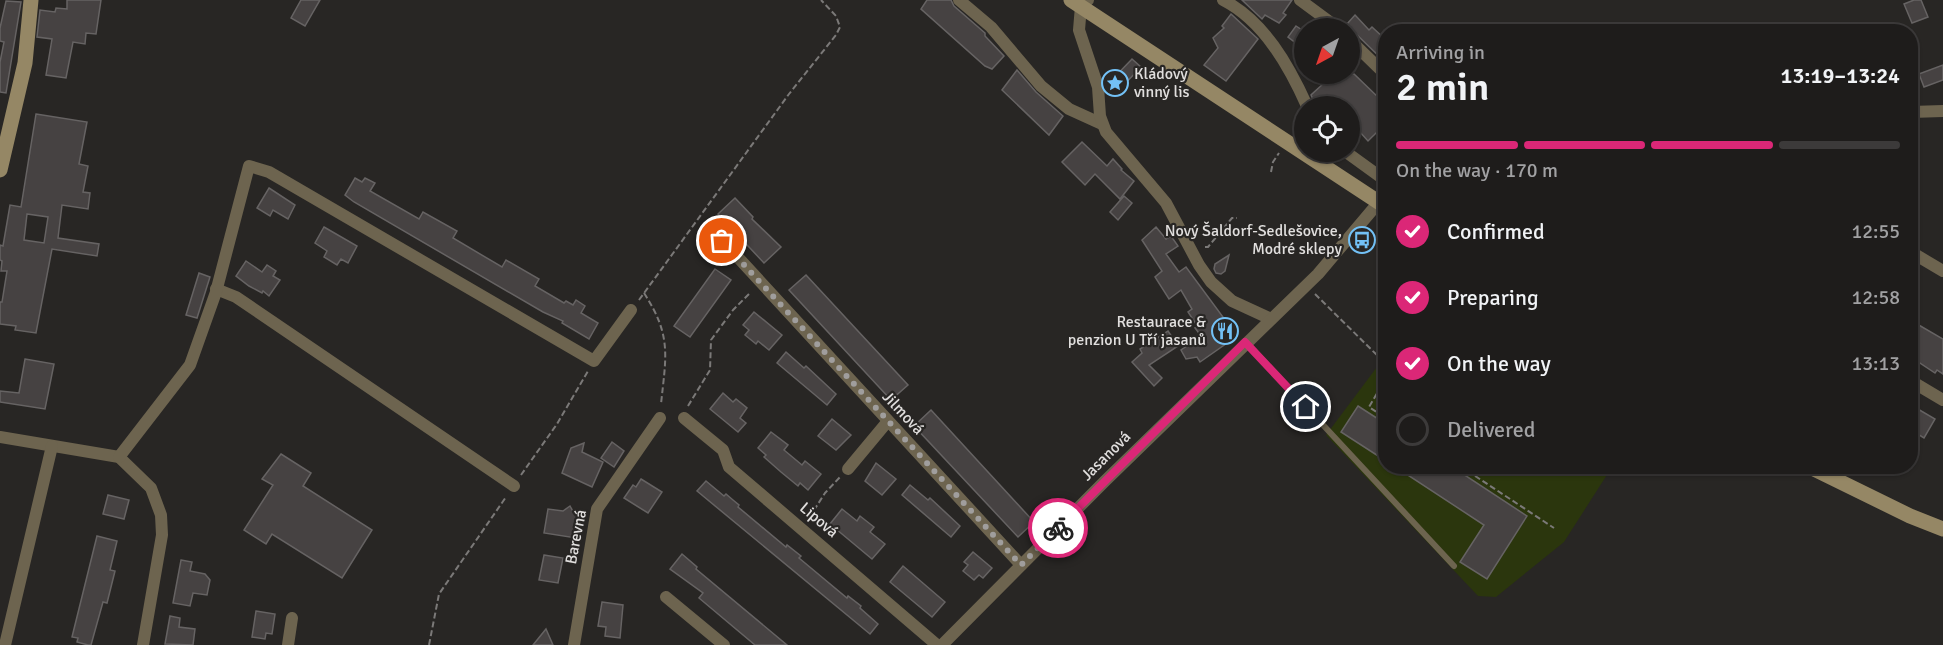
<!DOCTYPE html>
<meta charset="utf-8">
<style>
body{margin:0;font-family:Signika,sans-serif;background:#2b2928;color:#f1f3f6;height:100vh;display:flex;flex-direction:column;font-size:22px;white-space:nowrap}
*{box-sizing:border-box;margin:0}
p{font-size:20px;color:#a1a1a3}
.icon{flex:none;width:33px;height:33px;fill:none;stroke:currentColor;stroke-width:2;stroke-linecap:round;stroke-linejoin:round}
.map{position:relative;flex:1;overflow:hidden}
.panel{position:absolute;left:1378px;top:24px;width:540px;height:450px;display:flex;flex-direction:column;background:#1e1c1b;border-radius:24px;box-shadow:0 2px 4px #0004,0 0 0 2px #3c3a3a}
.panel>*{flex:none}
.needle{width:39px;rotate:220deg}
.buttons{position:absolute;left:1294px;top:18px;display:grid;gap:12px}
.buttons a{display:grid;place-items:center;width:66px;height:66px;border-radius:50%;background:#1e1c1b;box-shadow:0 2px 4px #0004,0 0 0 2px #3c3a3a;font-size:30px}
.pin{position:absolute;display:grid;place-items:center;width:51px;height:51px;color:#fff;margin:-26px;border:3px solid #fff;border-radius:50%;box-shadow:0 2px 6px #0007}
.courier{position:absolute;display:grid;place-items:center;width:60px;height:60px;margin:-30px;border:4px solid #db2777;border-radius:50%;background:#fff;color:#222;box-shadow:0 2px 8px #0007}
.head em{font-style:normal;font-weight:600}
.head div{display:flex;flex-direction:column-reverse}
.head{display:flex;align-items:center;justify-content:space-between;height:102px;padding:0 18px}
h1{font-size:39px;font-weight:600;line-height:45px}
.bar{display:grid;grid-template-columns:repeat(4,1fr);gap:9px 6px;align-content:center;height:72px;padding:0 18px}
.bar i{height:8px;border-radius:4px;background:#3c3a3a}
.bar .active{background:#db2777}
.bar p{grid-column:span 4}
ol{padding:0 18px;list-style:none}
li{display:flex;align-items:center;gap:18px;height:66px}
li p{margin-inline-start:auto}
li .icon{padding:6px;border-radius:50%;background:#db2777;color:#fff;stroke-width:4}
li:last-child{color:#a1a1a3}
li i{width:33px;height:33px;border:3px solid #3c3a3a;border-radius:50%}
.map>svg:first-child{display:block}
.green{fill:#2b360d}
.building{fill:#464242;stroke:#666363;stroke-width:1.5;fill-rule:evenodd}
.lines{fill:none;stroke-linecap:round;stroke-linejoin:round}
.path{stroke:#7b7978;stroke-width:2;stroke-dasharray:6 3;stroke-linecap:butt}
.lane{stroke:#6d644f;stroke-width:6}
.street{stroke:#6d644f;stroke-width:12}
.secondary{stroke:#958765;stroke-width:15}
.done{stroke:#a09e9d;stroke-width:6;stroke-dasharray:0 10.8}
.route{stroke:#db2777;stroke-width:8}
.labels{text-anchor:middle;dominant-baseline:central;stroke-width:4.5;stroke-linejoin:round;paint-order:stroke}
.poi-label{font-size:16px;fill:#e1dfde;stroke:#282624;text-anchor:end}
.street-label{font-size:16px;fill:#e1dfde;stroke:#282624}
</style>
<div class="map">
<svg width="1943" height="645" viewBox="0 0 1943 645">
<rect width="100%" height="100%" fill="#282624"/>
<!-- green -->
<polygon class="green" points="1386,355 1386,466 1612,467 1564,542 1496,597 1478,596 1326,435"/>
<!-- building -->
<g class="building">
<polygon points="67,0 101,0 96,34 86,33 85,44 73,42 66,78 46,75 52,39 37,37 40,10 55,12 56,8 67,9"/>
<polygon points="301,0 320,0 305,26 291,18"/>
<polygon points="927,0 951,0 954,6 985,33 985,36 1004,56 992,69 985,66 921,9"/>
<polygon points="1242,0 1292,0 1283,13 1286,15 1279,23 1265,15 1262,19"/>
<polygon points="1914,0 1921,0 1928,17 1912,23 1904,4"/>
<polygon points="6,1 21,2 6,93 0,92 0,62 4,42 0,41 0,28"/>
<polygon points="1231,14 1258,39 1226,81 1204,65 1218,48 1213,38 1224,28 1222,26"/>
<polygon points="1355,15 1369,30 1372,27 1386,40 1386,63 1356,34 1350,32 1350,28 1346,28 1346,25"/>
<polygon points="1296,26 1305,32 1305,50 1288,37"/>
<polygon points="1132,59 1141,67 1117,92 1108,84"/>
<polygon points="1943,65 1943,80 1924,87 1919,74"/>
<polygon points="1017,70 1036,92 1063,116 1049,135 1002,90"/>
<polygon points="1316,74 1354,74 1381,100 1386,105 1386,142 1377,132 1368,141 1350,121 1350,106 1316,106 1311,95 1324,83"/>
<path d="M36,114L87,122L79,164L88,166L83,192L90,193L88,209L62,205L58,238L99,244L97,256L52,249L36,333L15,330L16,326L0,324V302H2L7,271H1L2,261L0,260V245L3,246L10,205L21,207ZM27,214L48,217L44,243L24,240Z"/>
<polygon points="1082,142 1107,166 1113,159 1122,169 1121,170 1134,181 1120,199 1095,174 1085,185 1062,162"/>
<polygon points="355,178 362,182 365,178 375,183 370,191 419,219 423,212 457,231 453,238 502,267 506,260 539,279 535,286 564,303 566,301 573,305 576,300 585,306 581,313 598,323 589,339 562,323 563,321 543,312 354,202 345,195"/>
<polygon points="269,188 295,205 288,219 273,210 270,216 257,208"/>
<polygon points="1124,196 1132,203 1118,220 1110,212"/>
<polygon points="735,198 753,217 752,219 781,247 764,263 718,214"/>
<polygon points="324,227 357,246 348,263 341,259 337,265 324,257 327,251 315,243"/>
<polygon points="1156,227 1166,239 1171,236 1178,246 1166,254 1179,272 1186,267 1237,336 1200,362 1197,357 1186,359 1181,350 1201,336 1195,328 1198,327 1188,312 1192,309 1181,290 1169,299 1155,277 1162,271 1142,240"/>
<polygon points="1229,255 1225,271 1221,274 1216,273 1214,269 1215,264"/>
<polygon points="246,261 262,272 267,265 276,271 273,276 280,280 269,296 263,291 262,293 249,286 236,276"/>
<polygon points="715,269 731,280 690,337 674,326"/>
<polygon points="199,273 210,277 197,318 186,315"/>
<polygon points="806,275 908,385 891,400 789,290"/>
<polygon points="754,312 782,335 769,350 758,341 756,344 745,335 749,330 743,325"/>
<polygon points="1917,324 1943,339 1943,374 1937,370 1935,373 1911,357 1911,334"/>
<polygon points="1168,331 1178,346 1149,365 1162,378 1154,386 1132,362 1142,353 1140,349"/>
<polygon points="786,352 804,368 806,366 836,394 827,405 777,363"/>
<polygon points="25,359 54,364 45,409 0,402 0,391 19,393"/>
<polygon points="723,393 733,402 736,399 747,408 740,418 746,423 738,432 710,409"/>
<polygon points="1911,405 1935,419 1924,438 1911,430"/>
<polygon points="1358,406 1386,424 1386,461 1341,432"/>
<polygon points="931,410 1034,522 1018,537 914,426"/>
<polygon points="832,419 851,435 836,450 818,436"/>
<polygon points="771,432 788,445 784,450 802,465 805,461 821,474 808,490 800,483 798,486 781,472 764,457 766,455 758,448"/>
<polygon points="612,442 624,451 614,467 601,458"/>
<polygon points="584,443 582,452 603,462 592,487 562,473 571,448"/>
<polygon points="281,454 311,473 303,486 372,530 342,578 272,534 266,544 244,530 273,485 262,479"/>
<polygon points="876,463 896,479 882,495 865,481"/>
<polygon points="1394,466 1451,466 1527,516 1487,579 1460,562 1484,525"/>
<polygon points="641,479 662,492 648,513 624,498 633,485 636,487"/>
<polygon points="706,481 724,496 726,494 733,500 739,505 738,507 786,547 787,545 801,556 799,558 847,598 848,596 861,606 860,608 878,624 870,634 697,491"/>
<polygon points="910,485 928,500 930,498 960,526 951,537 902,495"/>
<polygon points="108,495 129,500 124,519 103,514"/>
<polygon points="570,506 574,513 579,514 576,538 544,533 548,509 563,511"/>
<polygon points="842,509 857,521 860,516 874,527 870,532 885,544 872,559 830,524"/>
<polygon points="97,536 117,541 110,570 115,571 107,603 103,602 91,645 88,645 77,642 78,638 72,637"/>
<polygon points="973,552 992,568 983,578 979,575 974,580 963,571 968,565 964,562"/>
<polygon points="682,554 697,567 696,569 787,645 755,645 699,598 703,593 670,569"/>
<polygon points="544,555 563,558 558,583 539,580"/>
<polygon points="181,560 192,562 190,571 205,574 210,580 207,595 193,593 190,606 173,603"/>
<polygon points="903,566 945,602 932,617 890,582"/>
<polygon points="602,602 623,605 620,638 605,636 606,627 598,626"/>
<polygon points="256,611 275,614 272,634 266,633 265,639 252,637"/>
<polygon points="170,616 180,618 179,627 195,629 193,645 165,644"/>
<polygon points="546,629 553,645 533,645"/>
</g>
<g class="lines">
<!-- path -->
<g class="path">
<polyline points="1271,172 1273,162 1279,153"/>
<polyline points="1205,247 1208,247 1232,218 1237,218"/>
<path d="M644,293C672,336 666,356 661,404"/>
<polyline points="1315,294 1386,364"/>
<polyline points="639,300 789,94 836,35 840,27 836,16 821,0"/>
<polyline points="1386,378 1369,407 1386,418"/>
<polyline points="688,406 710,370 711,340 733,310 751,292"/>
<polyline points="1460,466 1554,528"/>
<polyline points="521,475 557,424 588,371"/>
<polyline points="809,518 825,493 840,477"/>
<polyline points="429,645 439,594 506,497"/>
</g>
<!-- lane -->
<polyline class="lane" points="1246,342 1454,566"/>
<!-- street -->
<g class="street">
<polyline points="959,0 991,27 1041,86 1069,109 1102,124"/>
<polyline points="1088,0 1081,6 1079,30 1098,87 1100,116 1106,132 1166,203 1199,265 1211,282 1232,301 1271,319"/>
<path d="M1223,0C1264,21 1289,66 1307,106"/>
<polyline points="1300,0 1338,28"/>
<polyline points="1350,40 1386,75"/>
<polyline points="1911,112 1943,111"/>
<polyline points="1346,152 1386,181"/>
<polyline points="710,227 1021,565"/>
<polyline points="1911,252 1943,271"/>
<polyline points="216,289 236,297 514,486"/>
<polyline points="1911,381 1943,400"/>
<polyline points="684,418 723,450 729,467 937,645"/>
<polyline points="0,437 119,457 151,488 161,515 162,535 143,645"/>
<polyline points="119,457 190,365 216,292 249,166 269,172 594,361 631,310"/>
<polyline points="848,469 888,421"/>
<polyline points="666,597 724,645"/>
<polyline points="5,645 52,446"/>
<polyline points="288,645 292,618"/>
<polyline points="574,645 597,509 660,418"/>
<polyline points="942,645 1105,481 1318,274 1379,202"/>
</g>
<!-- secondary -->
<g class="secondary">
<polyline points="1071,0 1386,207"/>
<polyline points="0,170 25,63 31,0"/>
<polyline points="1808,466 1910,516 1943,529"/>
</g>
</g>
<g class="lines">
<!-- done -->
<polyline class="done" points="722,241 1021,565 1058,528"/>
<!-- route -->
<polyline class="route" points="1058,528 1245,342 1306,407"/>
</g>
<!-- icons -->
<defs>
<symbol id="sight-ring" viewBox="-11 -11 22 22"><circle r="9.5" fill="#282624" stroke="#73c1f6" stroke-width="1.5"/><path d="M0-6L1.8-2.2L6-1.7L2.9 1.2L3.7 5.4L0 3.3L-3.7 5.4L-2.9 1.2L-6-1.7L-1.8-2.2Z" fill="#73c1f6"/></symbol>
<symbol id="bus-ring" viewBox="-11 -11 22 22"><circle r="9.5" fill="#282624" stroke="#73c1f6" stroke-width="1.5"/><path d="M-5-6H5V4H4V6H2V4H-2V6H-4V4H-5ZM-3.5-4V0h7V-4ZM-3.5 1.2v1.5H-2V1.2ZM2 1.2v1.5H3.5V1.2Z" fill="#73c1f6"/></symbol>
<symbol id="restaurant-ring" viewBox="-11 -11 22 22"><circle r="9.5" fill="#282624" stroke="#73c1f6" stroke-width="1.5"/><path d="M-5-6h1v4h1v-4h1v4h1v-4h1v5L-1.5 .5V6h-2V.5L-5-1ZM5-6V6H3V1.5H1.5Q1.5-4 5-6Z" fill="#73c1f6"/></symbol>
</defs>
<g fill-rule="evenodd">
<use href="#sight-ring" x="1100" y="68" width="30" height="30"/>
<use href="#bus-ring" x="1347" y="225" width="30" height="30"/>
<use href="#restaurant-ring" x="1210" y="316" width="30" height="30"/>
</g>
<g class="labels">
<!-- poi labels -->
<g class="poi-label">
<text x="1134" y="74" text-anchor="start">Kládový<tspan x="1134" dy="18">vinný lis</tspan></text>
<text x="1342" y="231">Nový Šaldorf-Sedlešovice,<tspan x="1342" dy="18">Modré sklepy</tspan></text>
<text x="1206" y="322">Restaurace &amp;<tspan x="1206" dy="18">penzion U Tří jasanů</tspan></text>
</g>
<!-- street labels -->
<g class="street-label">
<text transform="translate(903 413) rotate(47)">Jilmová</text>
<text transform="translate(1106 456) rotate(-45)">Jasanová</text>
<text transform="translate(819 520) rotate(40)">Lipová</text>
<text transform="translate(576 537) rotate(-79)">Barevná</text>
</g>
</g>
</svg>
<div class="buttons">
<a><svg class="needle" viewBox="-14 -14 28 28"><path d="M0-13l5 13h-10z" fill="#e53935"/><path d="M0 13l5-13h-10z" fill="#a1a1a3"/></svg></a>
<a><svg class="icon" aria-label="locate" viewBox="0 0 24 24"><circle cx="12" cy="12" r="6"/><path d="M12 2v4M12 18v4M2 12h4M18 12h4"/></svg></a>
</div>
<div class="pin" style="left:722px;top:241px;background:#ea580c"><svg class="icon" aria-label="bag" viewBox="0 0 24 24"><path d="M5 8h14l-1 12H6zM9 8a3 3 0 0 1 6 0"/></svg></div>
<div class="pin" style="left:1306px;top:407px;background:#1f2937"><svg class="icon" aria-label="home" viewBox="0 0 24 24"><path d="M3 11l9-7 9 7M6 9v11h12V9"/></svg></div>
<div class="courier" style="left:1058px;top:528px"><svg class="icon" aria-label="bike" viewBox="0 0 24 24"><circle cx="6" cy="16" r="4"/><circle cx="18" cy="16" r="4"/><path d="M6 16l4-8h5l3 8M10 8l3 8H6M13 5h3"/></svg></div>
<section class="panel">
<div class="head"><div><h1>2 min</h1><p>Arriving in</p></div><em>13:19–13:24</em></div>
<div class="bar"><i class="active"></i><i class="active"></i><i class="active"></i><i></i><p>On the way · 170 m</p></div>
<ol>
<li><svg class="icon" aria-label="check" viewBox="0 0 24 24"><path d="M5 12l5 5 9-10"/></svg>Confirmed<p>12:55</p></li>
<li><svg class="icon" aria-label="check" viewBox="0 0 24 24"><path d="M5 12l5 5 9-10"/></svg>Preparing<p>12:58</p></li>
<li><svg class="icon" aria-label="check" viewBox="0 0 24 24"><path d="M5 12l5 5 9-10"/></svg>On the way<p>13:13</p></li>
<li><i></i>Delivered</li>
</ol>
</section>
</div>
